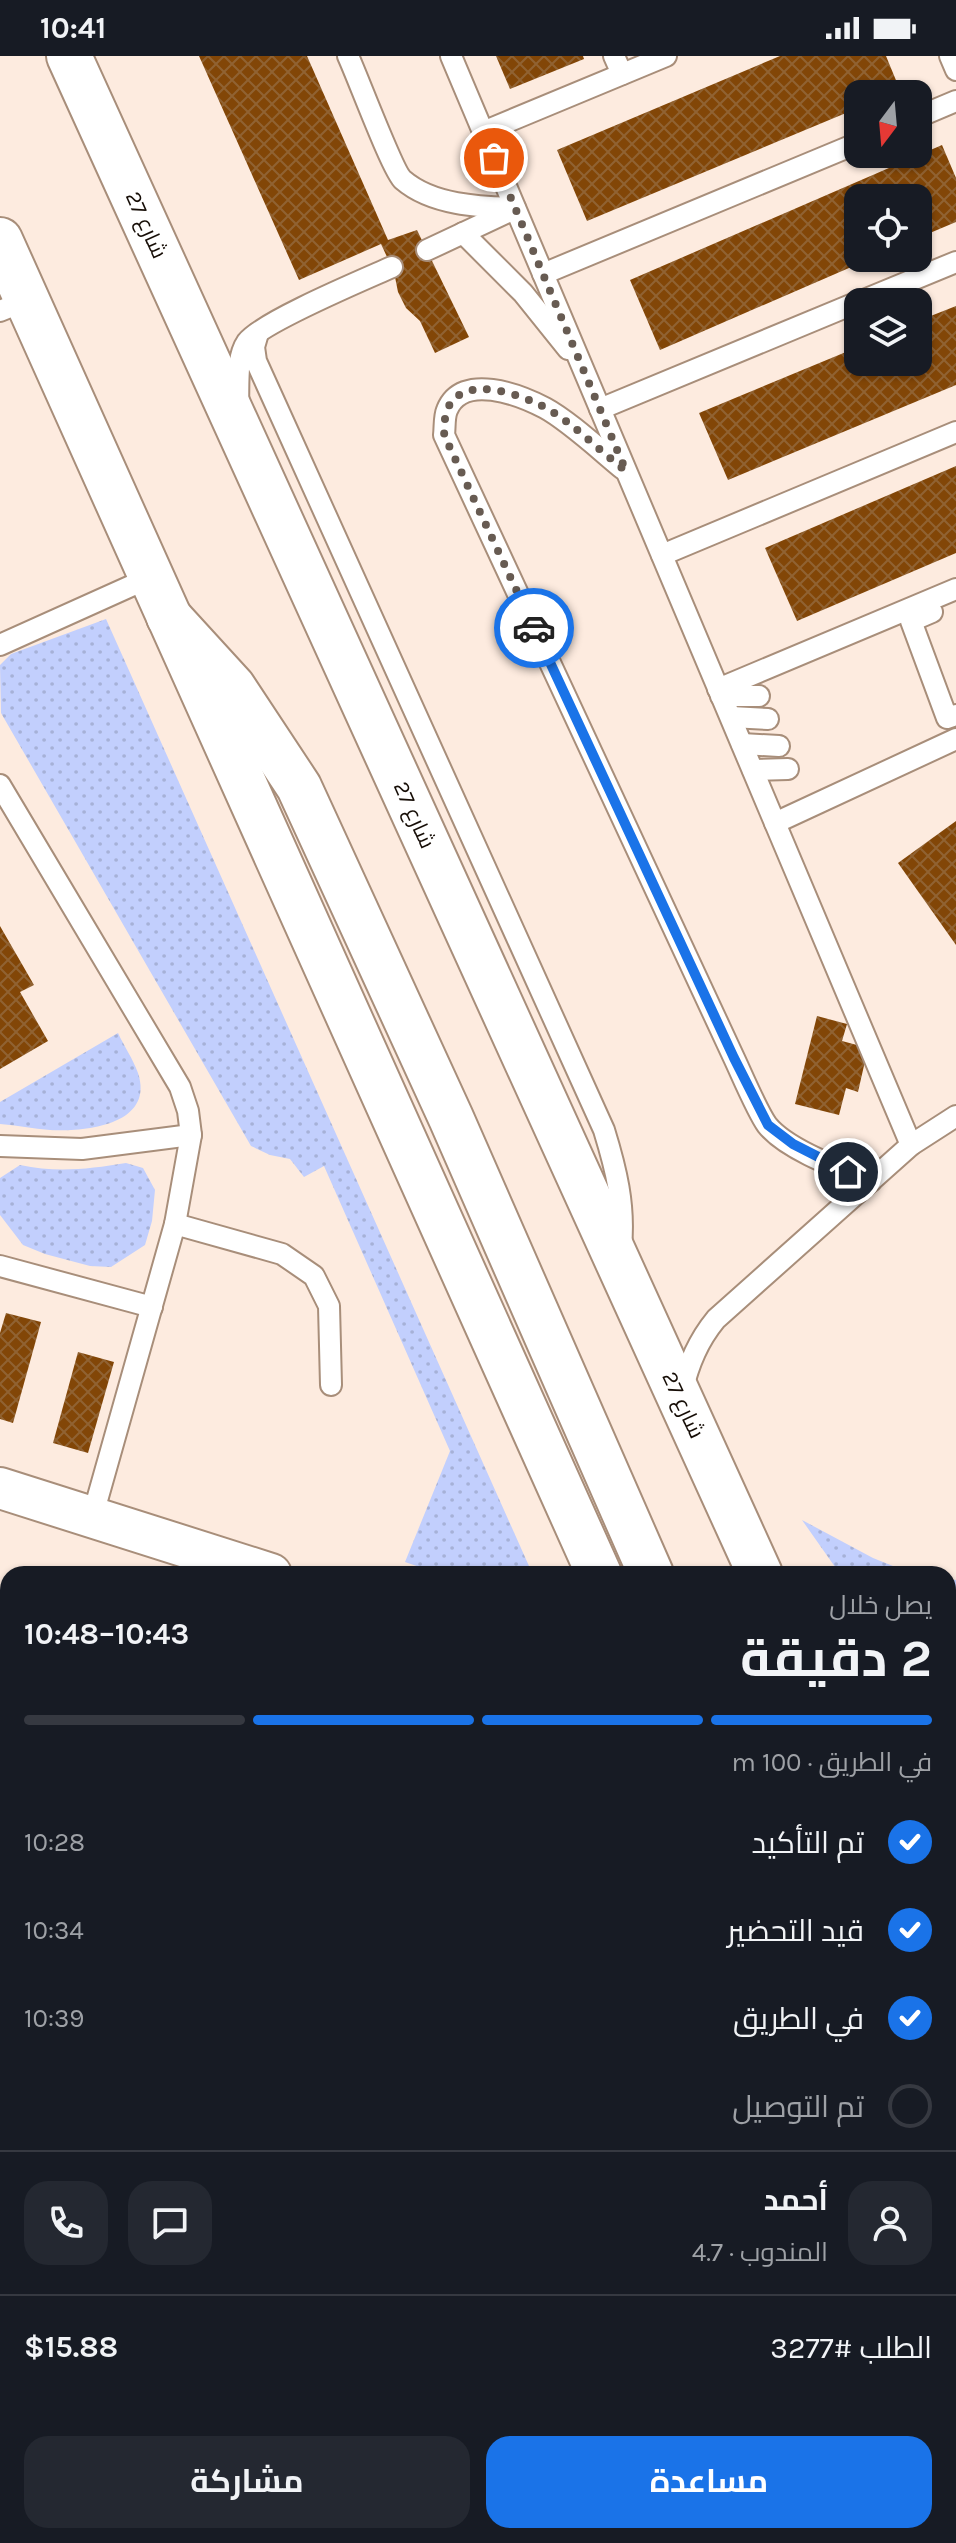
<!DOCTYPE html>
<html lang="ar">
<meta charset="utf-8">
<style>
body{margin:0;font-family:Karla,Cairo,sans-serif;background:#242831;color:#f1f3f6;direction:rtl;height:100vh;display:flex;flex-direction:column;font-size:30px;white-space:nowrap}
*{box-sizing:border-box;margin:0}
p{font-size:26px;color:#9ea1a6}
.icon{flex:none;width:44px;height:44px;fill:none;stroke:currentColor;stroke-width:2;stroke-linecap:round;stroke-linejoin:round}
.map{position:relative;flex:1;overflow:hidden;direction:ltr}
.drawer{position:absolute;left:0px;top:1510px;width:956px;height:978px;display:flex;flex-direction:column;background:#171b24;border-radius:24px 24px 0 0;box-shadow:0 2px 6px #0004;direction:rtl}
.drawer>*{flex:none}
.needle{width:52px;rotate:196deg}
.controls{position:absolute;left:844px;top:24px;display:grid;gap:16px}
.controls a{display:grid;place-items:center;width:88px;height:88px;border-radius:16px;background:#171b24;box-shadow:0 2px 6px #0004;font-size:40px}
.pin{position:absolute;display:grid;place-items:center;width:68px;height:68px;color:#fff;margin:-34px;border:4px solid #fff;border-radius:50%;box-shadow:0 2px 8px #0007}
.courier{position:absolute;display:grid;place-items:center;width:80px;height:80px;margin:-40px;border:6px solid #1a73e8;border-radius:50%;background:#fff;color:#222;box-shadow:0 2px 10px #0007}
.head em{font-style:normal;font-weight:700}
.head div{display:flex;flex-direction:column-reverse}
.head{display:flex;align-items:center;justify-content:space-between;height:136px;padding:0 24px}
h1{font-size:52px;font-weight:700;line-height:60px}
.bar{display:grid;grid-template-columns:repeat(4,1fr);gap:12px 8px;align-content:center;height:96px;padding:0 24px}
.bar i{height:10px;border-radius:6px;background:#363941}
.bar .selected{background:#1a73e8}
.bar p{grid-column:span 4}
.line{display:flex;align-items:center;gap:20px;padding:0 24px;border-top:2px solid #363941}
.line div{flex:1}
.round{display:grid;place-items:center;flex:none;width:84px;height:84px;border-radius:24px;background:#242831}
ol{padding:0 24px;list-style:none}
li{display:flex;align-items:center;gap:24px;height:88px}
li p{margin-inline-start:auto}
li .icon{padding:8px;border-radius:50%;background:#1a73e8;color:#fff;stroke-width:4}
li:last-child{color:#9ea1a6}
li i{width:44px;height:44px;border:4px solid #363941;border-radius:50%}
.primary-button{display:flex;gap:16px;margin-top:auto;padding:16px 24px}
.primary-button a{flex:1;height:92px;border-radius:24px;background:#1a73e8;color:#fff;font-size:32px;font-weight:700;line-height:92px;text-align:center}
.primary-button a+a{background:#242831;color:#f1f3f6}
.status{display:flex;justify-content:space-between;align-items:center;height:56px;padding:0 40px;background:#171b24;direction:ltr}
.status svg{height:22px;fill:currentColor}
.map>svg:first-child{display:block}
.green{fill:url(#green-dots)}
.building{fill:url(#building-cross-hatch)}
.lines{fill:none;stroke-linecap:round;stroke-linejoin:round}
.service-casing{stroke:#a88e7a;stroke-width:24}
.minor-casing{stroke:#a88e7a;stroke-width:44}
.secondary-casing{stroke:#a88e7a;stroke-width:48}
.primary-casing{stroke:#a88e7a;stroke-width:48}
.service{stroke:#fff;stroke-width:20}
.minor{stroke:#fff;stroke-width:40}
.secondary{stroke:#fff;stroke-width:44}
.primary{stroke:#fff;stroke-width:44}
.done{stroke:#675b52;stroke-width:8;stroke-dasharray:0 14.4}
.route{stroke:#1a73e8;stroke-width:10}
.labels{text-anchor:middle;dominant-baseline:central;stroke-width:8;stroke-linejoin:round;paint-order:stroke}
.street-label{font-size:22px;fill:#160d06;stroke:#fff}
</style>
<div class="status"><b>10:41</b><svg viewBox="0 0 49 12"><path d="M0 12V9h3v3zM5 12V6h3v6zM10 12V3h3v9zM15 12V0h3v12zM26 1h20v11H26zM47 4h2v5h-2z"/></svg></div>
<div class="map">
<svg width="956" height="2487" viewBox="0 0 956 2487">
<defs>
<pattern id="green-dots" width="8" height="8" patternUnits="userSpaceOnUse" patternTransform="scale(2)"><rect width="8" height="8" fill="#c2cffd"/><path d="M2 2h.1M6 6h.1" fill="none" stroke="#a6b1d7" stroke-width="1.8" stroke-linecap="round"/></pattern>
<pattern id="building-cross-hatch" width="8" height="8" patternUnits="userSpaceOnUse" patternTransform="scale(2)"><rect width="8" height="8" fill="#824607"/><path d="M0 0l8 8M0 8l8-8" fill="none" stroke="#906232"/></pattern>
</defs>
<rect width="100%" height="100%" fill="#fdebdf"/>
<!-- green -->
<g class="green">
<polygon points="106,563 529,1510 518,1518 440,1518 405,1506 450,1395 324,1110 304,1121 290,1103 270,1099 251,1090 1,657 0,609 11,598"/>
<path d="M118,977C124,990 133,1003 138,1017C155,1069 85,1076 50,1074C33,1073 17,1069 0,1068V1046Z"/>
<path d="M126,1107L143,1112L155,1134L152,1165L145,1189L111,1211L90,1210L45,1198L23,1189L0,1159V1122L20,1109C57,1117 89,1113 126,1107Z"/>
<polygon points="802,1464 873,1502 913,1518 840,1518"/>
<polygon points="948,1523 956,1524 956,1659 948,1654"/>
</g>
<!-- building -->
<g class="building">
<polygon points="199,0 307,0 388,184 417,174 469,281 435,297 420,265 406,252 398,236 394,216 381,188 299,224"/>
<polygon points="496,0 583,0 584,3 510,33"/>
<polygon points="780,0 886,0 900,34 890,38 858,38 858,52 587,165 557,94"/>
<polygon points="942,89 956,122 956,166 918,182 918,142 858,142 858,202 872,202 660,294 630,224"/>
<polygon points="956,250 956,329 728,424 699,357 858,291 858,306 918,306 918,265"/>
<polygon points="956,410 956,497 797,565 765,492"/>
<polygon points="956,765 956,889 898,807"/>
<polygon points="0,870 34,929 20,936 48,985 0,1013"/>
<polygon points="817,960 847,968 842,985 868,992 858,1036 846,1032 839,1059 795,1048"/>
<polygon points="6,1257 41,1266 13,1367 0,1363 0,1277"/>
<polygon points="78,1296 114,1306 88,1397 53,1387"/>
<polygon points="8,2269 8,2479 0,2479 0,2323 4,2270"/>
<polygon points="956,2331 956,2487 866,2487 867,2480 948,2480 948,2338"/>
<polygon points="50,2480 140,2480 139,2487 50,2487"/>
<polygon points="412,2480 503,2480 502,2487 412,2487"/>
</g>
<g class="lines">
<defs>
<g id="service">
<path d="M348,0C357,19 393,116 403,124C432,149 479,151 515,152"/>
<polyline points="451,0 911,1089"/>
<polyline points="614,0 622,18"/>
<polyline points="950,0 956,14"/>
<polyline points="918,61 956,45"/>
<polyline points="483,76 666,0"/>
<polyline points="463,177 523,237 568,293"/>
<polyline points="427,194 510,155"/>
<polyline points="543,218 858,87"/>
<polyline points="859,246 956,206"/>
<polyline points="0,255 27,244"/>
<path d="M258,277L254,291L256,305L604,1074C616,1113 625,1149 621,1190"/>
<path d="M238,348C239,330 236,302 247,286C262,266 363,224 392,211"/>
<polyline points="600,353 858,246"/>
<path d="M623,413C601,395 569,365 545,352C520,339 462,316 447,354C444,361 445,371 444,379L734,1002C742,1019 757,1055 767,1069C787,1094 841,1113 871,1125"/>
<polyline points="662,499 956,376"/>
<polyline points="932,556 911,565 947,662 956,659"/>
<polyline points="0,589 151,521"/>
<polyline points="718,633 956,533"/>
<polyline points="721,640 759,640"/>
<polyline points="731,661 768,663"/>
<polyline points="742,688 779,690"/>
<polyline points="753,714 788,713"/>
<polyline points="0,729 180,1031 188,1055 191,1079 175,1168 92,1462"/>
<polyline points="775,767 956,683"/>
<polyline points="0,1090 82,1093 191,1079"/>
<polyline points="175,1168 282,1198 314,1220 329,1250 331,1329"/>
<polyline points="0,1210 152,1251"/>
<path d="M682,1335C689,1307 698,1285 716,1263L911,1089L956,1060"/>
<polyline points="201,2487 202,2480"/>
</g>
<polyline id="minor" points="0,1432 271,1518"/>
<g id="secondary">
<polyline points="69,0 760,1518"/>
<polyline points="0,184 599,1518"/>
<polyline points="948,1695 956,1699"/>
<polyline points="948,1953 956,1958"/>
</g>
<g id="primary">
<polyline points="169,561 233,631 299,731 451,1062 651,1518"/>
<polyline points="948,1772 956,1775"/>
<polyline points="948,2208 956,2198"/>
<polyline points="730,2487 735,2480"/>
</g>
</defs>
<!-- service casing -->
<use href="#service" class="service-casing"/>
<!-- minor casing -->
<use href="#minor" class="minor-casing"/>
<!-- secondary casing -->
<use href="#secondary" class="secondary-casing"/>
<!-- primary casing -->
<use href="#primary" class="primary-casing"/>
<!-- service -->
<use href="#service" class="service"/>
<!-- minor -->
<use href="#minor" class="minor"/>
<!-- secondary -->
<use href="#secondary" class="secondary"/>
<!-- primary -->
<use href="#primary" class="primary"/>
</g>
<g class="lines">
<!-- done -->
<path class="done" d="M494,102L626,415C601,396 575,369 548,353C523,339 462,316 447,354C444,361 445,371 444,379L534,572"/>
<!-- route -->
<polyline class="route" points="534,572 734,1002 768,1069 793,1088 848,1116"/>
</g>
<g class="labels">
<!-- street labels -->
<g class="street-label">
<text transform="translate(146 169) rotate(66)">شارع 27</text>
<text transform="translate(414 759) rotate(66)">شارع 27</text>
<text transform="translate(683 1349) rotate(65)">شارع 27</text>
</g>
</g>
</svg>
<div class="controls">
<a><svg class="needle" viewBox="-14 -14 28 28"><path d="M0-13l5 13h-10z" fill="#e53935"/><path d="M0 13l5-13h-10z" fill="#9ea1a6"/></svg></a>
<a><svg class="icon" aria-label="locate" viewBox="0 0 24 24"><circle cx="12" cy="12" r="6"/><path d="M12 2v4M12 18v4M2 12h4M18 12h4"/></svg></a>
<a><svg class="icon" aria-label="layers" viewBox="0 0 24 24"><path d="M12 4l9 5-9 5-9-5zM3 14l9 5 9-5"/></svg></a>
</div>
<div class="pin" style="left:494px;top:102px;background:#ea580c"><svg class="icon" aria-label="bag" viewBox="0 0 24 24"><path d="M5 8h14l-1 12H6zM9 8a3 3 0 0 1 6 0"/></svg></div>
<div class="pin" style="left:848px;top:1116px;background:#1f2937"><svg class="icon" aria-label="home" viewBox="0 0 24 24"><path d="M3 11l9-7 9 7M6 9v11h12V9"/></svg></div>
<div class="courier" style="left:534px;top:572px"><svg class="icon" aria-label="car" viewBox="0 0 24 24"><path d="M5 17H2v-5l4-1 3-4h7l3 4 3 1v5h-3M9 17h6M6 11h13"/><circle cx="7" cy="17" r="2"/><circle cx="17" cy="17" r="2"/></svg></div>
<section class="drawer">
<div class="head"><div><h1>2 دقيقة</h1><p>يصل خلال</p></div><em>10:43–10:48</em></div>
<div class="bar"><i class="selected"></i><i class="selected"></i><i class="selected"></i><i></i><p>في الطريق · 100 m</p></div>
<ol>
<li><svg class="icon" aria-label="check" viewBox="0 0 24 24"><path d="M5 12l5 5 9-10"/></svg>تم التأكيد<p>10:28</p></li>
<li><svg class="icon" aria-label="check" viewBox="0 0 24 24"><path d="M5 12l5 5 9-10"/></svg>قيد التحضير<p>10:34</p></li>
<li><svg class="icon" aria-label="check" viewBox="0 0 24 24"><path d="M5 12l5 5 9-10"/></svg>في الطريق<p>10:39</p></li>
<li><i></i>تم التوصيل</li>
</ol>
<div class="line" style="height:144px"><a class="round"><svg class="icon" aria-label="person" viewBox="0 0 24 24"><circle cx="12" cy="8" r="4"/><path d="M4 21q1-7 8-7t8 7"/></svg></a><div><b>أحمد</b><p>المندوب · 4.7</p></div><a class="round"><svg class="icon" aria-label="chat" viewBox="0 0 24 24"><path d="M4 5h16v11H9l-5 4z"/></svg></a><a class="round"><svg class="icon" aria-label="phone" viewBox="0 0 24 24"><path d="M5 4h4l2 5-3 2q2 4 5 5l2-3 5 2v4C11 20 4 13 5 4z"/></svg></a></div>
<div class="line" style="height:104px"><div>الطلب #3277</div><b>$15.88</b></div>
<div class="primary-button"><a>مساعدة</a><a>مشاركة</a></div>
</section>
</div>
